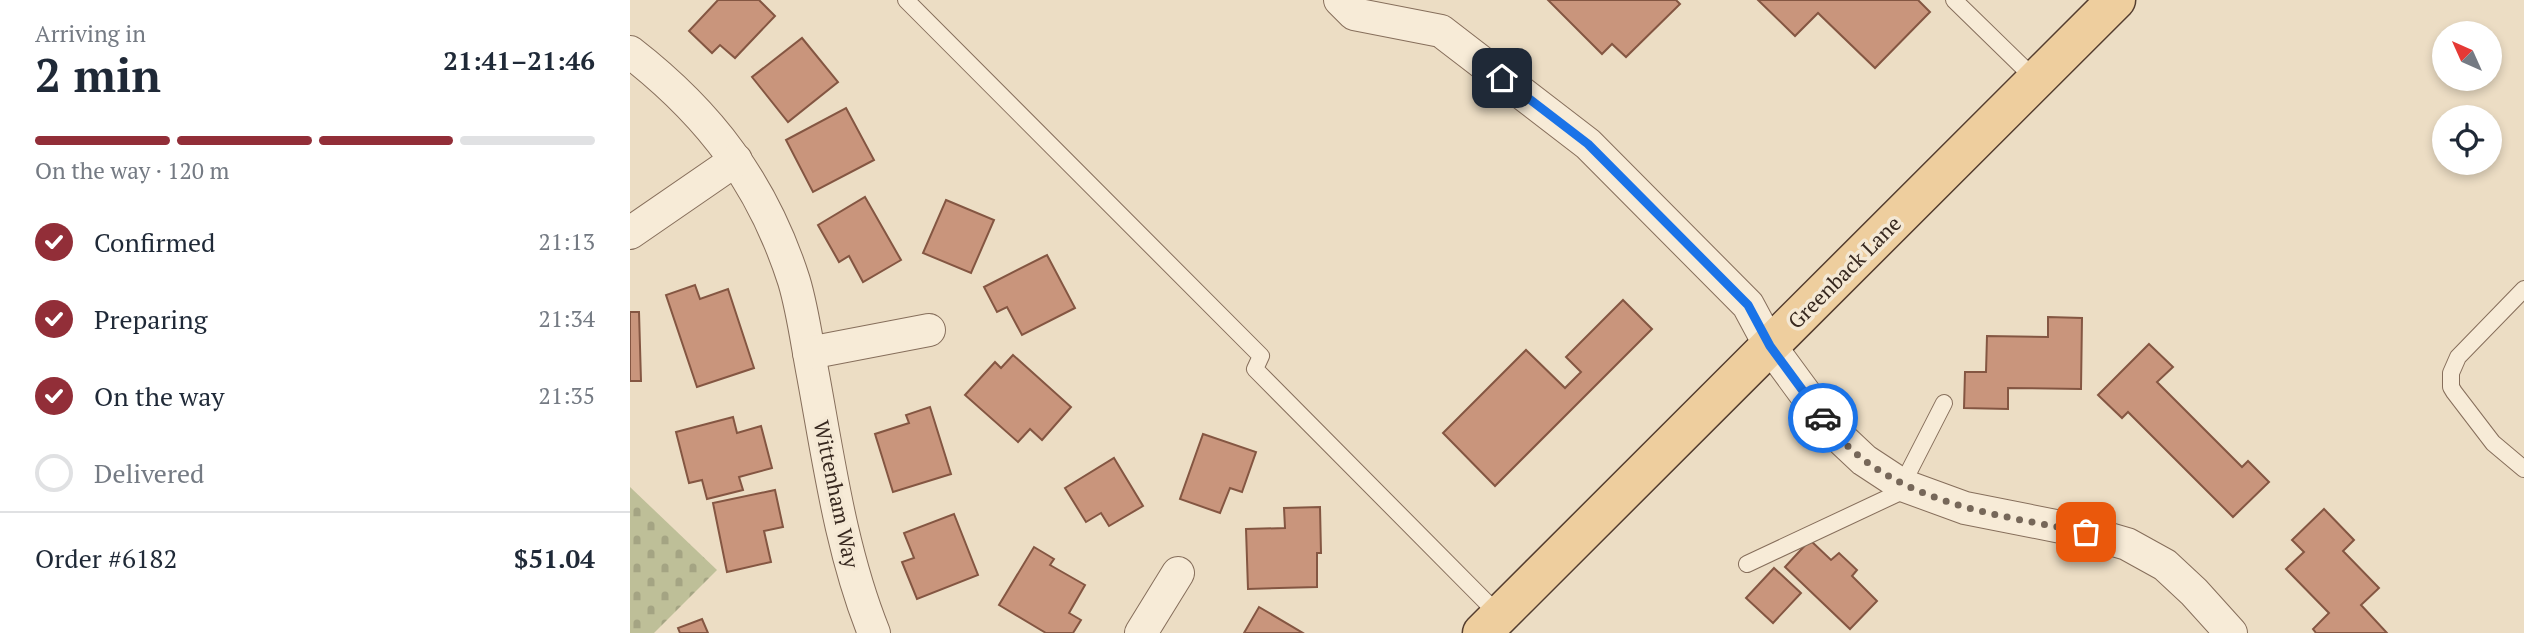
<!DOCTYPE html>
<meta charset="utf-8">
<style>
body{margin:0;font-family:"PT Serif",serif;background:#f6f6f7;color:#1f2937;height:100vh;display:flex;flex-direction:column;font-size:26px;white-space:nowrap}
*{box-sizing:border-box;margin:0}
p{font-size:23px;color:#747a83}
.icon{flex:none;width:38px;height:38px;fill:none;stroke:currentColor;stroke-width:2;stroke-linecap:round;stroke-linejoin:round}
.map{position:relative;flex:1;overflow:hidden}
.side{display:flex;flex-direction:column;background:#fff;width:630px}
.side>*{flex:none}
.needle{width:46px;rotate:315deg}
.buttons{position:absolute;left:1802px;top:21px;display:grid;gap:14px}
.buttons a{display:grid;place-items:center;width:70px;height:70px;border-radius:50%;background:#fff;box-shadow:0 4px 10px #0003;font-size:35px}
.pin{position:absolute;display:grid;place-items:center;width:60px;height:60px;color:#fff;margin:-30px;border-radius:14px;box-shadow:0 4px 10px #0006}
.courier{position:absolute;display:grid;place-items:center;width:70px;height:70px;margin:-35px;border:5px solid #1a73e8;border-radius:50%;background:#fff;color:#222;box-shadow:0 2px 9px #0007}
.overview em{font-style:normal;font-weight:700}
.overview div{display:flex;flex-direction:column-reverse}
.overview{display:flex;align-items:center;justify-content:space-between;height:119px;padding:0 35px}
h1{font-size:46px;font-weight:700;line-height:52px}
.bar{display:grid;grid-template-columns:repeat(4,1fr);gap:10px 7px;align-content:center;height:84px;padding:0 35px}
.bar i{height:9px;border-radius:5px;background:#e0e1e3}
.bar .selected{background:#922e38}
.bar p{grid-column:span 4}
.line{display:flex;align-items:center;gap:18px;padding:0 35px;border-top:2px solid #e0e1e3}
.line div{flex:1}
ol{padding:0 35px;list-style:none}
li{display:flex;align-items:center;gap:21px;height:77px}
li p{margin-inline-start:auto}
li .icon{padding:7px;border-radius:50%;background:#922e38;color:#fff;stroke-width:4}
li:last-child{color:#747a83}
li i{width:38px;height:38px;border:4px solid #e0e1e3;border-radius:50%}
main{display:flex;flex:1;min-height:0}
.map>svg:first-child{display:block}
.cemetery{fill:url(#cemetery-stones)}
.building{fill:#c9957c;stroke:#845642;stroke-width:2}
.lines{fill:none;stroke-linecap:round;stroke-linejoin:round}
.service-casing{stroke:#866e5b;stroke-width:18}
.minor-casing{stroke:#866e5b;stroke-width:34}
.primary-casing{stroke:#543d2f;stroke-width:41}
.service{stroke:#f7ebd7;stroke-width:16}
.minor{stroke:#f7ebd7;stroke-width:32}
.primary{stroke:#eece9e;stroke-width:38}
.done{stroke:#766759;stroke-width:7;stroke-dasharray:0 12.6}
.route{stroke:#1a73e8;stroke-width:9}
.labels{text-anchor:middle;dominant-baseline:central;stroke-width:7;stroke-linejoin:round;paint-order:stroke}
.street-label{font-size:21px;fill:#37281f;stroke:#f4e8d4}
</style>
<main>
<section class="side">
<div class="overview"><div><h1>2 min</h1><p>Arriving in</p></div><em>21:41–21:46</em></div>
<div class="bar"><i class="selected"></i><i class="selected"></i><i class="selected"></i><i></i><p>On the way · 120 m</p></div>
<ol>
<li><svg class="icon" aria-label="check" viewBox="0 0 24 24"><path d="M5 12l5 5 9-10"/></svg>Confirmed<p>21:13</p></li>
<li><svg class="icon" aria-label="check" viewBox="0 0 24 24"><path d="M5 12l5 5 9-10"/></svg>Preparing<p>21:34</p></li>
<li><svg class="icon" aria-label="check" viewBox="0 0 24 24"><path d="M5 12l5 5 9-10"/></svg>On the way<p>21:35</p></li>
<li><i></i>Delivered</li>
</ol>
<div class="line" style="height:91px"><div>Order #6182</div><b>$51.04</b></div>
</section>
<div class="map">
<svg width="1894" height="633" viewBox="0 0 1894 633">
<defs>
<pattern id="cemetery-stones" width="16" height="16" patternUnits="userSpaceOnUse" patternTransform="scale(1.75)"><rect width="16" height="16" fill="#bebf98"/><path d="M2 7V4a2 2 0 0 1 4 0v3zM10 15v-3a2 2 0 0 1 4 0v3z" fill="#a4a483"/></pattern>
</defs>
<rect width="100%" height="100%" fill="#ecddc4"/>
<!-- cemetery -->
<polygon class="cemetery" points="0,487 87,570 24,633 0,633"/>
<!-- building -->
<g class="building">
<polygon points="88,0 129,0 145,16 105,58 90,45 82,53 59,31"/>
<polygon points="918,0 1046,0 1050,4 996,57 982,44 972,54"/>
<polygon points="1128,0 1288,0 1300,12 1245,68 1188,13 1165,36"/>
<polygon points="172,38 208,82 158,122 122,77"/>
<polygon points="216,108 244,160 183,192 156,140"/>
<polygon points="235,197 271,260 233,282 219,256 209,262 188,225"/>
<polygon points="316,200 364,220 341,273 293,253"/>
<polygon points="417,255 445,308 392,335 377,307 367,312 354,287"/>
<polygon points="65,285 70,299 98,289 124,368 67,387 36,295"/>
<polygon points="993,300 1022,329 865,486 813,433 896,350 935,388 951,372 936,357"/>
<polygon points="0,312 9,312 11,381 0,381"/>
<polygon points="1418,317 1452,318 1451,389 1378,388 1378,409 1334,408 1335,372 1356,372 1357,336 1418,337"/>
<polygon points="1519,344 1543,367 1527,382 1612,467 1618,461 1639,482 1603,517 1498,412 1492,418 1468,395"/>
<polygon points="383,355 441,407 412,440 400,429 388,442 335,395 365,362 371,368"/>
<polygon points="300,407 321,474 263,492 245,434 279,423 276,415"/>
<polygon points="103,417 107,433 131,426 142,468 109,477 113,490 77,499 72,480 59,483 46,432"/>
<polygon points="573,434 626,452 612,492 600,488 590,513 550,499"/>
<polygon points="484,458 513,506 479,526 471,513 456,522 435,488"/>
<polygon points="145,490 153,527 134,531 141,562 97,572 83,503"/>
<polygon points="690,507 691,553 687,553 687,587 618,589 616,529 655,528 654,508"/>
<polygon points="1694,509 1724,540 1713,551 1749,588 1731,605 1757,633 1686,633 1683,629 1699,613 1656,569 1674,552 1662,540"/>
<polygon points="324,514 348,575 287,599 272,562 284,558 274,533"/>
<polygon points="1180,540 1201,560 1209,553 1227,570 1222,576 1247,601 1220,629 1155,567"/>
<polygon points="404,547 424,559 420,565 455,585 439,613 451,620 443,633 416,633 369,605"/>
<polygon points="1144,568 1171,593 1143,623 1116,598"/>
<polygon points="629,607 673,633 614,633"/>
<polygon points="72,619 78,633 50,633 48,628"/>
</g>
<g class="lines">
<defs>
<g id="service">
<polyline points="276,0 631,356 625,369 869,615"/>
<polyline points="1324,0 1406,80"/>
<polyline points="1894,289 1828,357 1821,373 1821,387 1824,392 1863,443 1894,469"/>
<polyline points="1272,485 1314,403"/>
<polyline points="1117,564 1279,488"/>
</g>
<g id="minor">
<polyline points="710,0 724,14 811,31 958,144 1118,305 1140,346 1201,429 1234,460 1272,485 1335,508 1456,532 1497,544 1535,565 1564,592 1601,633"/>
<path d="M0,52C80,114 133,184 164,281C173,311 177,344 183,375C199,462 211,551 244,633"/>
<polyline points="0,233 106,160"/>
<polyline points="179,353 299,330"/>
<polyline points="511,633 548,573"/>
</g>
<polyline id="primary" points="852,633 1486,0"/>
</defs>
<!-- service casing -->
<use href="#service" class="service-casing"/>
<!-- minor casing -->
<use href="#minor" class="minor-casing"/>
<!-- primary casing -->
<use href="#primary" class="primary-casing"/>
<!-- service -->
<use href="#service" class="service"/>
<!-- minor -->
<use href="#minor" class="minor"/>
<!-- primary -->
<use href="#primary" class="primary"/>
</g>
<g class="lines">
<!-- done -->
<path class="done" d="M1193,418C1254,502 1361,514 1456,532"/>
<!-- route -->
<polyline class="route" points="872,78 958,144 1118,305 1140,346 1193,418"/>
</g>
<g class="labels">
<!-- street labels -->
<g class="street-label">
<text transform="translate(1214 272) rotate(-45)">Greenback Lane</text>
<text transform="translate(207 494) rotate(78)">Wittenham Way</text>
</g>
</g>
</svg>
<div class="buttons">
<a><svg class="needle" viewBox="-14 -14 28 28"><path d="M0-13l5 13h-10z" fill="#e53935"/><path d="M0 13l5-13h-10z" fill="#747a83"/></svg></a>
<a><svg class="icon" aria-label="locate" viewBox="0 0 24 24"><circle cx="12" cy="12" r="6"/><path d="M12 2v4M12 18v4M2 12h4M18 12h4"/></svg></a>
</div>
<div class="pin" style="left:1456px;top:532px;background:#ea580c"><svg class="icon" aria-label="bag" viewBox="0 0 24 24"><path d="M5 8h14l-1 12H6zM9 8a3 3 0 0 1 6 0"/></svg></div>
<div class="pin" style="left:872px;top:78px;background:#1f2937"><svg class="icon" aria-label="home" viewBox="0 0 24 24"><path d="M3 11l9-7 9 7M6 9v11h12V9"/></svg></div>
<div class="courier" style="left:1193px;top:418px"><svg class="icon" aria-label="car" viewBox="0 0 24 24"><path d="M5 17H2v-5l4-1 3-4h7l3 4 3 1v5h-3M9 17h6M6 11h13"/><circle cx="7" cy="17" r="2"/><circle cx="17" cy="17" r="2"/></svg></div>
</div>
</main>
